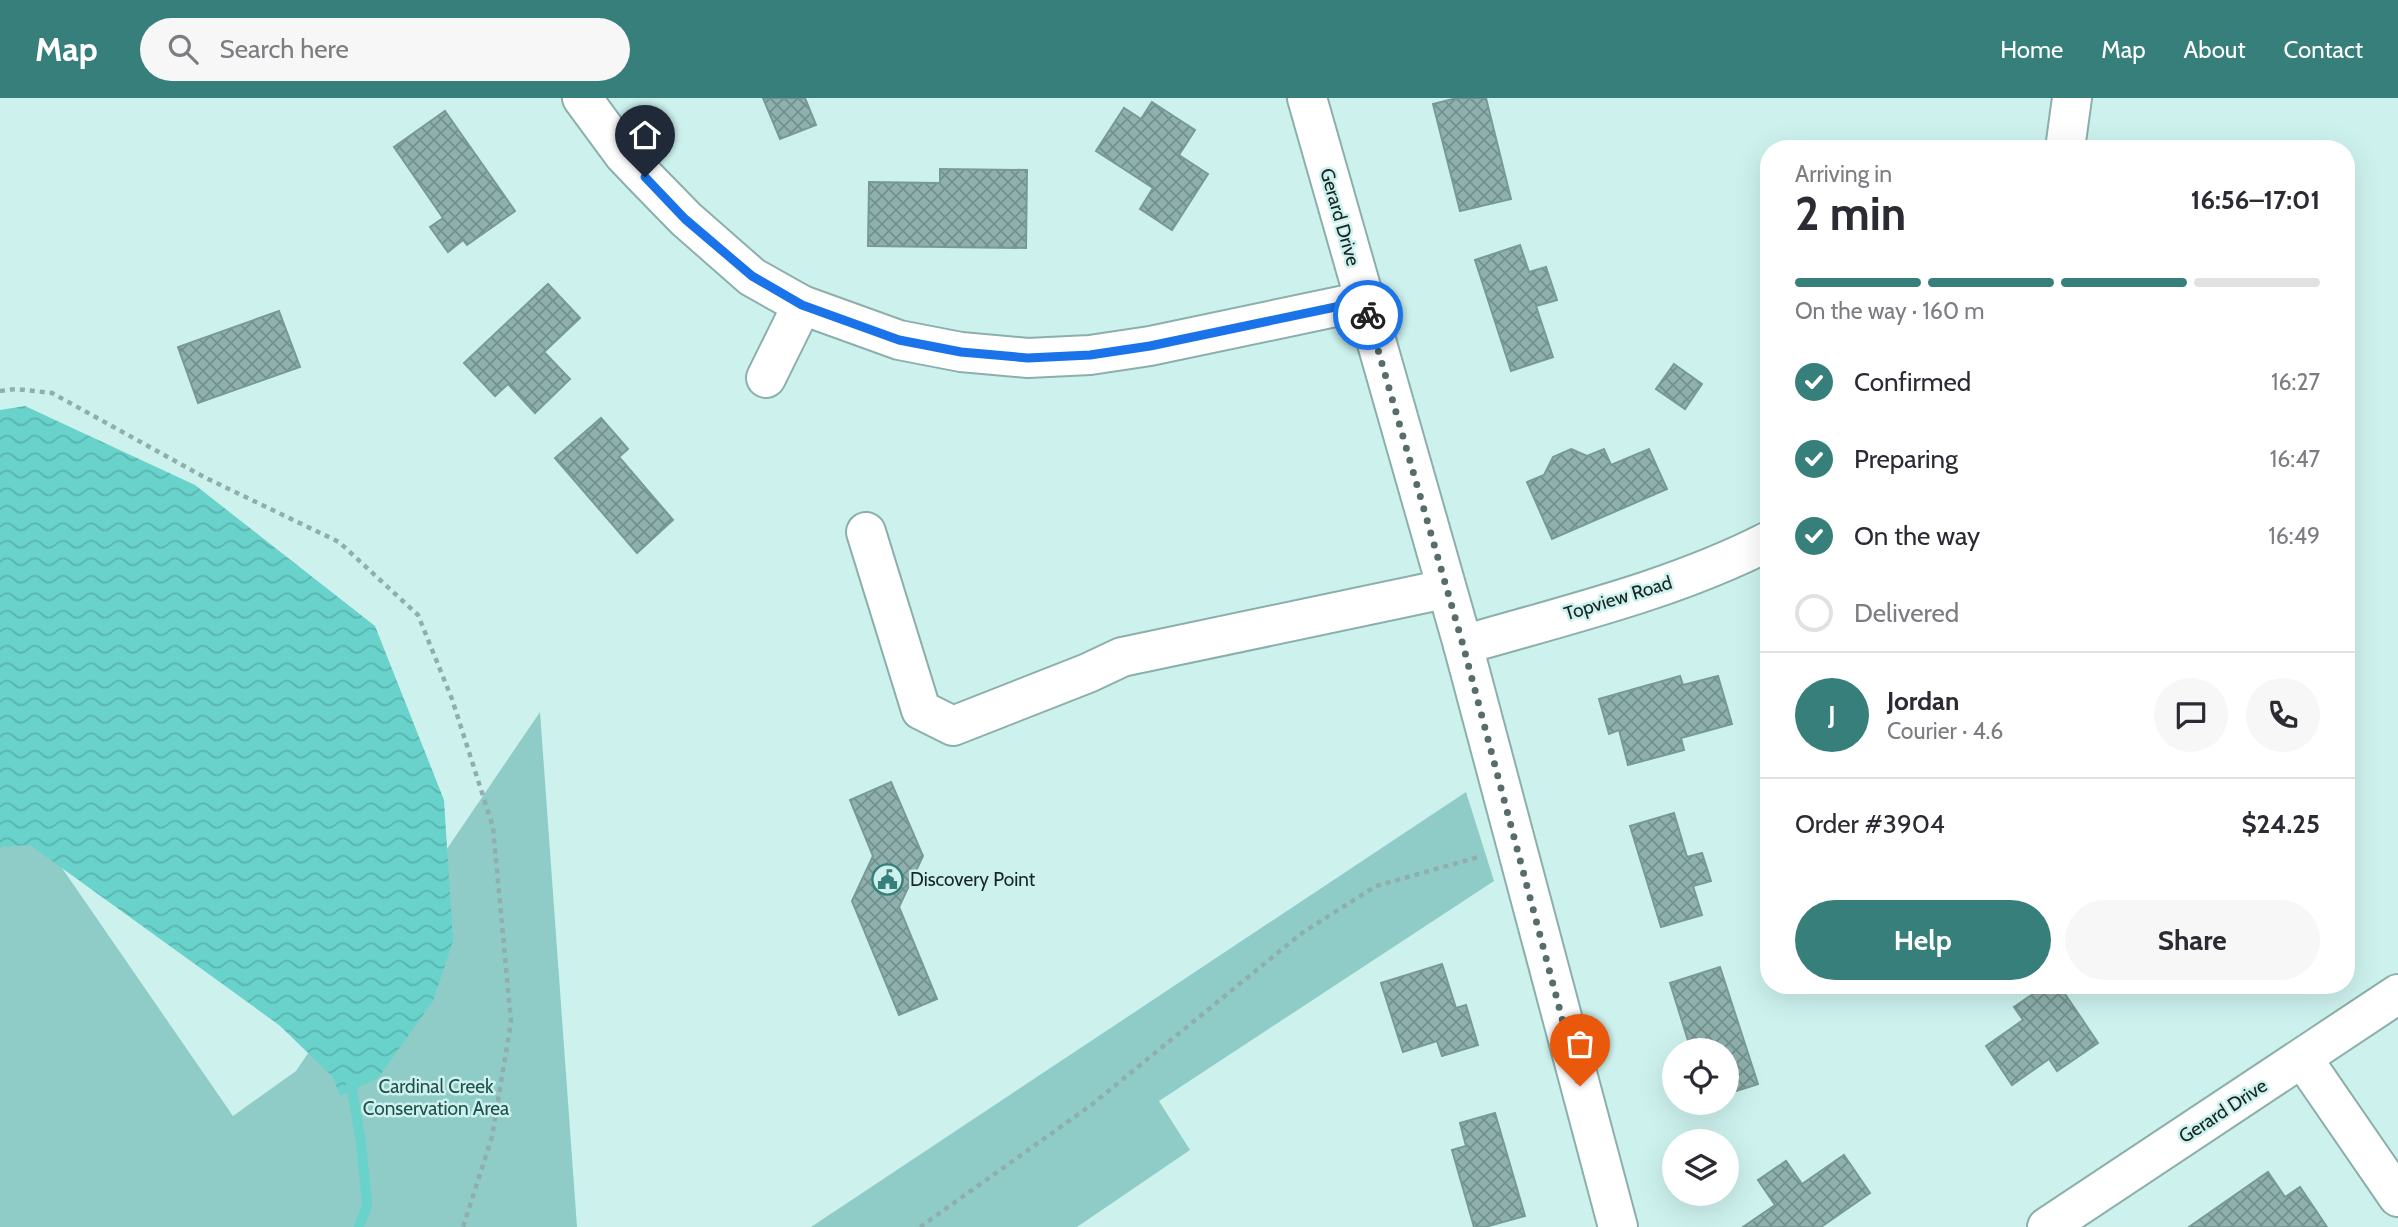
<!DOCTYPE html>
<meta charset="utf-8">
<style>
body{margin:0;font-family:Cabin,sans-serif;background:#f7f7f7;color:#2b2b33;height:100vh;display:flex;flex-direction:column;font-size:26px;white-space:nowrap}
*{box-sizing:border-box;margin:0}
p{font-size:23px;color:#7c7c81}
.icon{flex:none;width:38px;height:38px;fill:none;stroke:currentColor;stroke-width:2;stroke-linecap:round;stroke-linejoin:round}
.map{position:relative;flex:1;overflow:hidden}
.sheet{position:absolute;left:1760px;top:42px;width:595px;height:854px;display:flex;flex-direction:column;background:#fff;border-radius:28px;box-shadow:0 7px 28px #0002}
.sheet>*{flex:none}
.fabs{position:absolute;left:1662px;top:940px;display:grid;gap:14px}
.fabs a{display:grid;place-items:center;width:77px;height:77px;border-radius:50%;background:#fff;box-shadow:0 7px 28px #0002;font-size:35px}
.pin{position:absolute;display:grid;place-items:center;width:60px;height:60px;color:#fff;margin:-72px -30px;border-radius:50% 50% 50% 0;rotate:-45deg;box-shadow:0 0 7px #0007}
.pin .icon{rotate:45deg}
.courier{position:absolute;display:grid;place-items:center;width:70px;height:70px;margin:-35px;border:5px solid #1a73e8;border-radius:50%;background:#fff;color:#222;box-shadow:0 2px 9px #0007}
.summary em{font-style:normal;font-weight:700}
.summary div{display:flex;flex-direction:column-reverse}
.summary{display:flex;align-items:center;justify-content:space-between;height:119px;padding:0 35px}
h1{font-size:46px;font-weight:700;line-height:52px}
.bar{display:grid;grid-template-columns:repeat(4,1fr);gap:10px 7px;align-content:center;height:84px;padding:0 35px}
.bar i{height:9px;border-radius:5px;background:#e1e1e2}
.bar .current{background:#377f7a}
.bar p{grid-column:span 4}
.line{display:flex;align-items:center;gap:18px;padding:0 35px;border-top:2px solid #e1e1e2}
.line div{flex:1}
.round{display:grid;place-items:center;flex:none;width:74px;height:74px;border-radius:37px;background:#f7f7f7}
ol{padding:0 35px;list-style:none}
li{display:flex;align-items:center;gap:21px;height:77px}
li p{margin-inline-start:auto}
li .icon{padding:7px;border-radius:50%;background:#377f7a;color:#fff;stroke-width:4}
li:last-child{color:#7c7c81}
li i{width:38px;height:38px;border:4px solid #e1e1e2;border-radius:50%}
.action{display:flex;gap:14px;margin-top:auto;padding:14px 35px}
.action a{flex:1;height:80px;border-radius:42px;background:#377f7a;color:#fff;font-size:28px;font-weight:700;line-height:80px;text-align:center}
.action a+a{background:#f7f7f7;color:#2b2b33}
header{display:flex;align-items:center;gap:42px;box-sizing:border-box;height:98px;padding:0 35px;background:#377f7a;color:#fff}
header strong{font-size:33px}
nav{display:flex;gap:38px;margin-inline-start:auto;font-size:24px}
.search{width:490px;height:63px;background:#f7f7f7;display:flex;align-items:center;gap:18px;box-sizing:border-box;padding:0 24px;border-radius:38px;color:#7c7c81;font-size:26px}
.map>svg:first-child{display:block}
.park{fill:#8fccc7}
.water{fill:url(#water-waves)}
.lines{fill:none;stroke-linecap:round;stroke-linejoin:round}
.stream{stroke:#68d2cb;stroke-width:10}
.building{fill:url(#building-cross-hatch);stroke:#789a97;stroke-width:2}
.minor-casing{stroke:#8cafac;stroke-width:42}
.path{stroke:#90aeab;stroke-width:4.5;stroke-dasharray:5 5;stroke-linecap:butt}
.minor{stroke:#fff;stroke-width:38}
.done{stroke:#576d6b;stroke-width:7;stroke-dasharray:0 12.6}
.route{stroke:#1a73e8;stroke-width:9}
.labels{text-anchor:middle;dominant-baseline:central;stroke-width:5;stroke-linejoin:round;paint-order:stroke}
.street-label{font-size:19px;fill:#172524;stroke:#cdf2ee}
.poi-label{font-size:19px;fill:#172524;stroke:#cdf2ee;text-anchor:start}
.park-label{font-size:19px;fill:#21504d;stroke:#cdf2ee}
</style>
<header>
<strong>Map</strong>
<div class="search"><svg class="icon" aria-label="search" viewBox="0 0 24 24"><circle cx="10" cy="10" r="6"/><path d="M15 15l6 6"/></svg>Search here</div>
<nav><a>Home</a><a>Map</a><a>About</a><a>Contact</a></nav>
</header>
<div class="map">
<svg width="2398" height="1129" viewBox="0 0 2398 1129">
<defs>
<pattern id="water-waves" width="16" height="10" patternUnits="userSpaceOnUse" patternTransform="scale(1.75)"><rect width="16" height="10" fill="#68d2cb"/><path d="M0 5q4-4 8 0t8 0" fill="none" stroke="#59b4ae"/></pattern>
<pattern id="building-cross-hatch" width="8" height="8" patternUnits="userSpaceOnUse" patternTransform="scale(1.75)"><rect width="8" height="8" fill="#8eb1ae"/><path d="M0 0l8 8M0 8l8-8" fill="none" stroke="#73908d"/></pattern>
</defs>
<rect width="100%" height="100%" fill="#cdf2ee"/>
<!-- park -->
<g class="park">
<polygon points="540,614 577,1129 0,1129 0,680 233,1018 296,973"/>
<polygon points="1466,694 1494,783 1159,1003 1190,1052 1077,1129 811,1129"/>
</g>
<!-- water -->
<polygon class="water" points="25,308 195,387 375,528 444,702 453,843 433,903 378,980 340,998 333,979 279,927 30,747 0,749 0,312"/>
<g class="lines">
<!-- stream -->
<polyline class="stream" points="350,981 361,1044 367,1107 359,1129"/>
</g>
<!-- building -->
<g class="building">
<polygon points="763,0 805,0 816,27 780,41"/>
<polygon points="1457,0 1486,0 1511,101 1460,113 1433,6"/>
<polygon points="1152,4 1195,32 1179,57 1208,76 1172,132 1140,111 1153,90 1096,53 1124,10 1141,21"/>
<polygon points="445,13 515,113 467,147 463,142 448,154 430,129 443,120 394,49"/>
<polygon points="940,71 1027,72 1026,150 868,148 869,84 940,85"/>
<polygon points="1520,147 1529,174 1546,169 1557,202 1536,208 1553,259 1511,273 1475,162"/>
<polygon points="548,186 580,220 544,254 570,281 535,315 508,286 495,298 464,265"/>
<polygon points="279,213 300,269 198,305 178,249"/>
<polygon points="1674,266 1702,286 1685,311 1656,291"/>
<polygon points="601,320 628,351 619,359 673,422 637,455 555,360"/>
<polygon points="1571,351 1587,358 1604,351 1611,367 1649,351 1667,391 1552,441 1527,384 1544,377 1553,359"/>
<polygon points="1680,578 1683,587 1718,578 1732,626 1681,640 1684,652 1628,667 1619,632 1609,636 1599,601"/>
<polygon points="891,684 923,758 899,809 937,901 899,917 852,803 873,758 850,702"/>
<polygon points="1674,715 1687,759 1702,755 1711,783 1693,788 1702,817 1661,829 1630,728"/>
<polygon points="1442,866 1456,910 1466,907 1478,947 1442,958 1437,943 1403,954 1381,885"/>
<polygon points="1720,869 1758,986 1727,996 1727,952 1691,952 1670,885"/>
<polygon points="2046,887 2059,887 2098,945 2057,973 2049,961 2012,987 1986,948 2023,922 2014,909"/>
<polygon points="1495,1015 1525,1118 1485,1129 1474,1129 1452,1052 1466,1048 1460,1025"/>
<polygon points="1844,1057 1870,1095 1821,1129 1743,1129 1775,1107 1758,1082 1786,1063 1802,1086"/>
<polygon points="2268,1074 2285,1099 2300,1089 2327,1129 2189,1129"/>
</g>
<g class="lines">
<defs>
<g id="minor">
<polyline points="582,0 624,57 645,79 686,121 752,179 802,207 899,242 961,254 1028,260 1090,257 1150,248 1364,203"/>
<polyline points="1307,0 1463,547 1618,1129"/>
<polyline points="2065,51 2072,0"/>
<polyline points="766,280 802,207"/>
<polyline points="866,434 921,612 953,628 1088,575 1122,559 1445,491"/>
<path d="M1463,547C1566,517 1673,492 1769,443"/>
<polyline points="2303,961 2398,1099"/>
<polyline points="2047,1129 2398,896"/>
</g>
</defs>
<!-- minor casing -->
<use href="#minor" class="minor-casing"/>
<!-- path -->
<g class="path">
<polyline points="0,293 16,291 52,295 204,379 339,444 418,517 452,601 493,729 511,924 492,1039 463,1129"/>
<polyline points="920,1129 1090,1008 1302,835 1376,788 1482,758"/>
</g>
<!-- minor -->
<use href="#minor" class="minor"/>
</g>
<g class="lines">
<!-- done -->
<polyline class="done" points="1368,217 1463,547 1580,988"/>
<!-- route -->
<polyline class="route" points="645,79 685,121 752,178 802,207 899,242 961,254 1028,260 1090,257 1150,248 1364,203 1368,217"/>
</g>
<!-- icons -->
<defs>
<symbol id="civic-ring" viewBox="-11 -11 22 22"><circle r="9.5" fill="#cdf2ee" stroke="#377f7a" stroke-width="1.5"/><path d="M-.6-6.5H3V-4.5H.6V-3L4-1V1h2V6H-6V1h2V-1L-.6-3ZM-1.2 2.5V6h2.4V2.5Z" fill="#377f7a"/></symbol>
</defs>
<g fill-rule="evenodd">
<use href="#civic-ring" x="870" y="764" width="35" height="35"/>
</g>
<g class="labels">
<!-- street labels -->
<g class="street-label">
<text transform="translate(1340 119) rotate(74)">Gerard Drive</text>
<text transform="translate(1618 500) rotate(-17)">Topview Road</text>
<text transform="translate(2223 1013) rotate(-33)">Gerard Drive</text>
</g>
<!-- poi labels -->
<g class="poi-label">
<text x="910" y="781">Discovery Point</text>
</g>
<!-- park labels -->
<g class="park-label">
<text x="436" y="988">Cardinal Creek<tspan x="436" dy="22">Conservation Area</tspan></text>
</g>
</g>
</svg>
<div class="fabs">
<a><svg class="icon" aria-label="locate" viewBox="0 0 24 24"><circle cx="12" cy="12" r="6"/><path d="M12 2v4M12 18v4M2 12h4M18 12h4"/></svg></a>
<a><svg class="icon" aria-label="layers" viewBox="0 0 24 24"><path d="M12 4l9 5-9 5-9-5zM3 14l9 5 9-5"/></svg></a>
</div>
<div class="pin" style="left:1580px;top:988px;background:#ea580c"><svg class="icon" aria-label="bag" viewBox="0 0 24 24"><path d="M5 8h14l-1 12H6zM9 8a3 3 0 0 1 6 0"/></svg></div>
<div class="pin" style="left:645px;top:79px;background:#1f2937"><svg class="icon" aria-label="home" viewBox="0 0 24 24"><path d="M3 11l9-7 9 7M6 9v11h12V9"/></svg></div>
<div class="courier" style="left:1368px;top:217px"><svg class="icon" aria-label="bike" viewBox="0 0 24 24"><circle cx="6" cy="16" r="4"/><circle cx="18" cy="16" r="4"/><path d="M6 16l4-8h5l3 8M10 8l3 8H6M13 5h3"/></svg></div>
<section class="sheet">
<div class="summary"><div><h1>2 min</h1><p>Arriving in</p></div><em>16:56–17:01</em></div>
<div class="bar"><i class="current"></i><i class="current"></i><i class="current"></i><i></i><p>On the way · 160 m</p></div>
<ol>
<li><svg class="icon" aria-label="check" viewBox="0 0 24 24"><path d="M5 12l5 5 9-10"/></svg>Confirmed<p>16:27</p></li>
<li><svg class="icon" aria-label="check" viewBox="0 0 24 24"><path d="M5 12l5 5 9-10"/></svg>Preparing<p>16:47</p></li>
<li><svg class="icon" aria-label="check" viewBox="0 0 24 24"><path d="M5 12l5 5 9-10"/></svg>On the way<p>16:49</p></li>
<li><i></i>Delivered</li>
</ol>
<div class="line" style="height:126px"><b class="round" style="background:#377f7a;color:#fff">J</b><div><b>Jordan</b><p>Courier · 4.6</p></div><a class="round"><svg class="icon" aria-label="chat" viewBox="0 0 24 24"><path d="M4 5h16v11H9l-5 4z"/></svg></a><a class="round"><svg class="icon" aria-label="phone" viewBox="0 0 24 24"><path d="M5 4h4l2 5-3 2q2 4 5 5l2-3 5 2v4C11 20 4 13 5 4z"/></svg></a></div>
<div class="line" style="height:91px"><div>Order #3904</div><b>$24.25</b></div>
<div class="action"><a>Help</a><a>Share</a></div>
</section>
</div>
